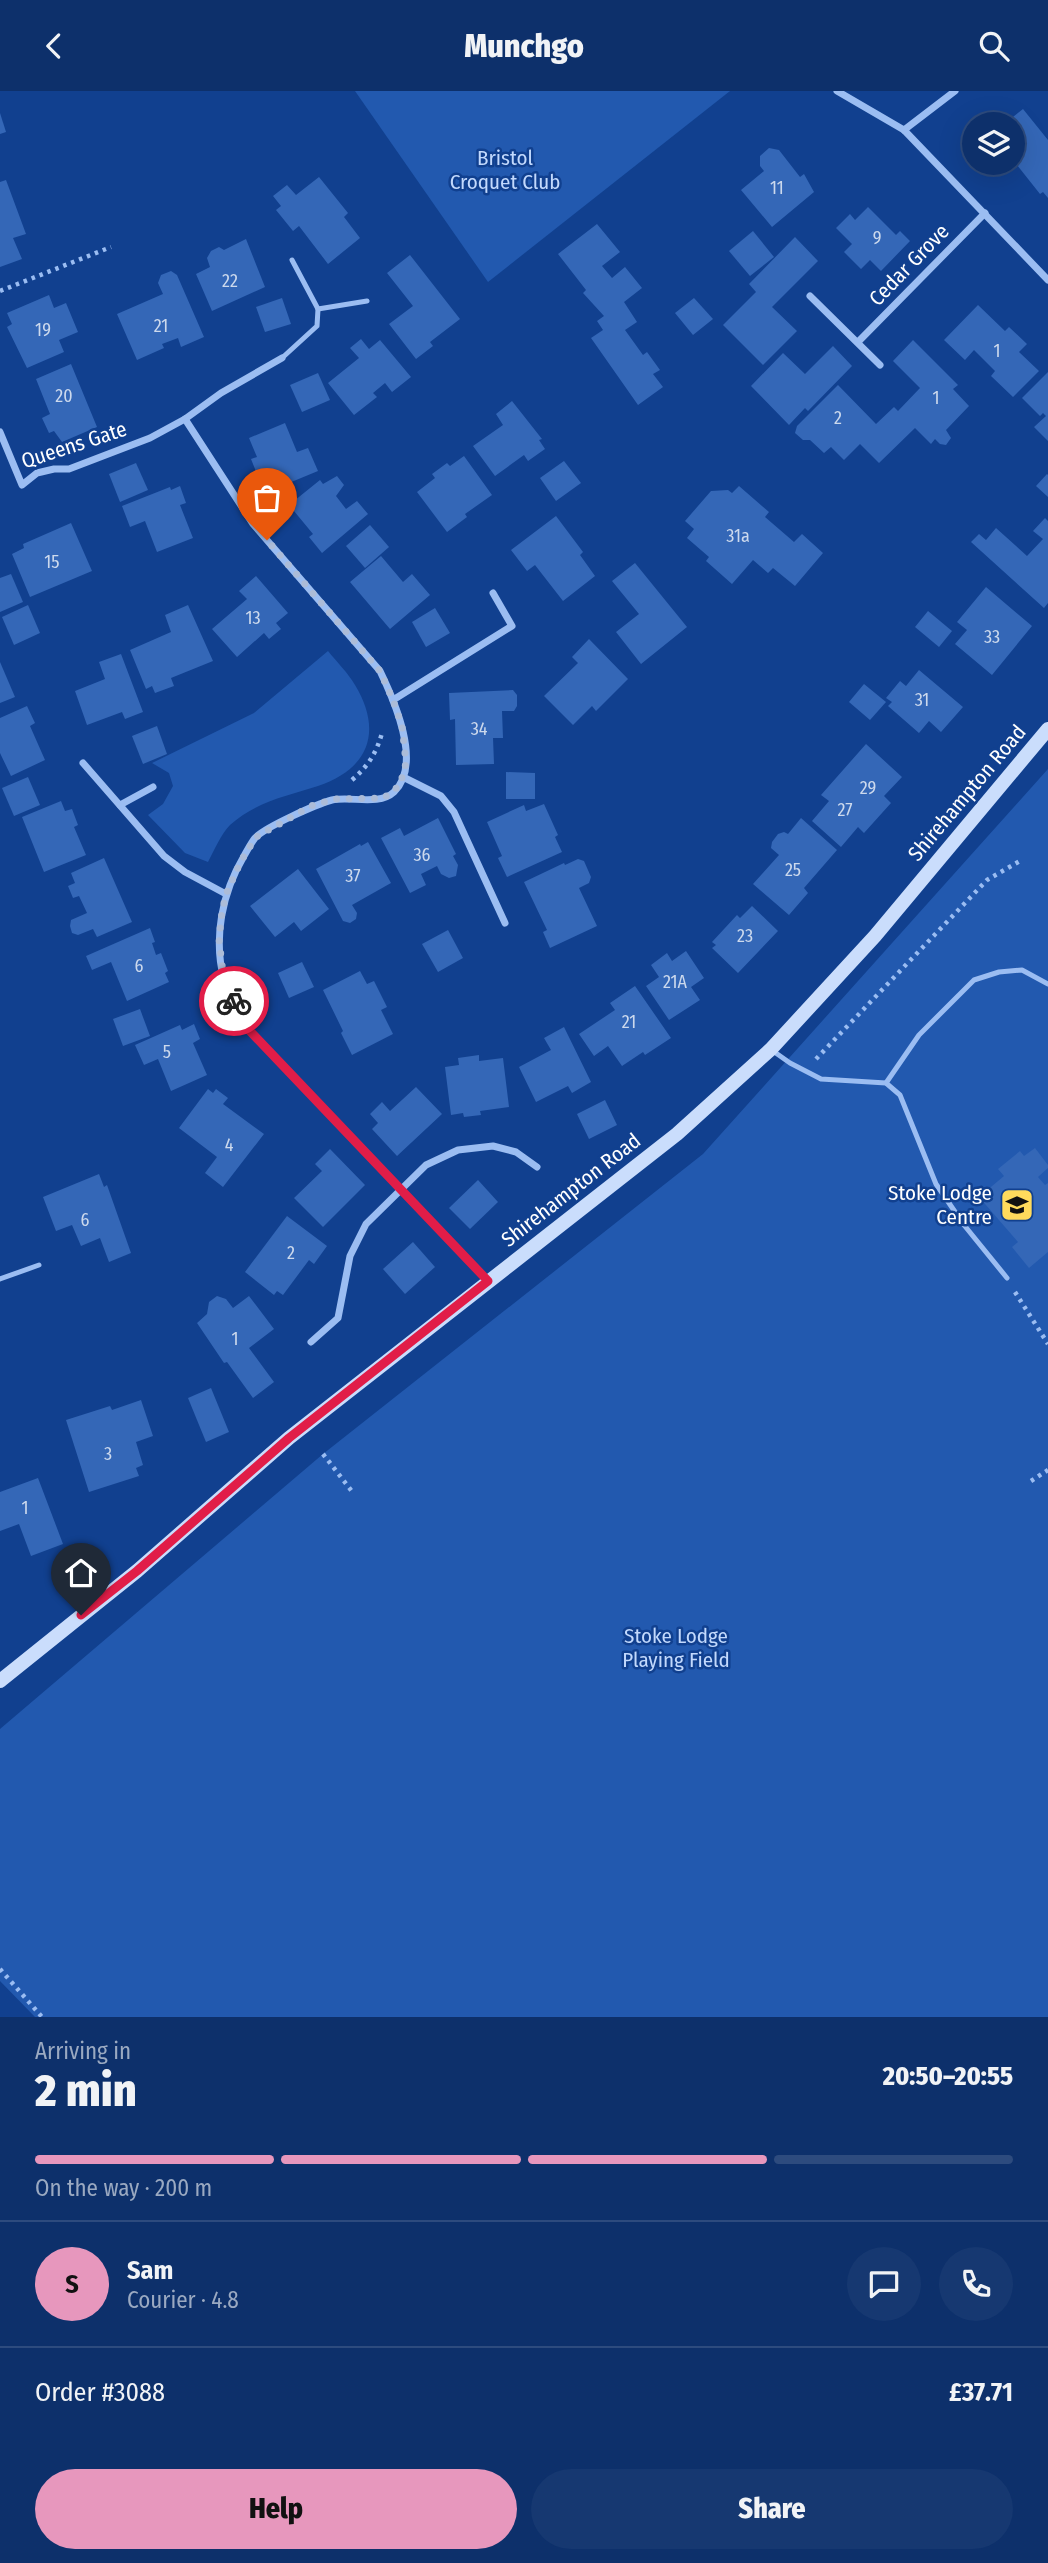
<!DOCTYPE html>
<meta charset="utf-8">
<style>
body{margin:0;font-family:"Fira Sans Condensed",sans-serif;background:#163871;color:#f1f3f6;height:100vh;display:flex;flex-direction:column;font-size:26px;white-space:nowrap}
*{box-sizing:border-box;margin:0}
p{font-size:23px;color:#9aa9c1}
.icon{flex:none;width:38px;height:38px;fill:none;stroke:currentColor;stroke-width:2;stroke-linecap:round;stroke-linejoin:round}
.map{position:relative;height:1926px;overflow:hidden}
.drawer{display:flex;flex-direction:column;background:#0d306b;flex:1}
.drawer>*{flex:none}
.tools{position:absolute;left:962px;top:21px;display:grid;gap:14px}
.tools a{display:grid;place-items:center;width:63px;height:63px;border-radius:50%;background:#0d306b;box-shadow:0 7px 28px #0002,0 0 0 2px #2d4b7e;font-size:35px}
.pin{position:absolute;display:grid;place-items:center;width:60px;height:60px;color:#fff;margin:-72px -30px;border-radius:50% 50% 50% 0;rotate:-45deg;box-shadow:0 0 7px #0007}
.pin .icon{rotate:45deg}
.courier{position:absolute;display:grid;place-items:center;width:70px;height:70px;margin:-35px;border:5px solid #e11d48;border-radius:50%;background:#fff;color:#222;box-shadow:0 2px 9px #0007}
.headline em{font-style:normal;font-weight:800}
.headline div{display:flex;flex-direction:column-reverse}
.headline{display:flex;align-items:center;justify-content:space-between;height:119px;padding:0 35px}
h1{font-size:46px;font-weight:800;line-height:52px}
.bar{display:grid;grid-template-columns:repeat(4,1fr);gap:10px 7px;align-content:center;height:84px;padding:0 35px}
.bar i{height:9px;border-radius:5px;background:#2d4b7e}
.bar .selected{background:#e797bd}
.bar p{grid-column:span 4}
.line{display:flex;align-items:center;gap:18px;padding:0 35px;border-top:2px solid #2d4b7e}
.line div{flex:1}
.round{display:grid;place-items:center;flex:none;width:74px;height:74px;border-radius:37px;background:#163871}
.cta{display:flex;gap:14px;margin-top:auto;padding:14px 35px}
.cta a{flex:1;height:80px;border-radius:42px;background:#e797bd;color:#111;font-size:28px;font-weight:800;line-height:80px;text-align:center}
.cta a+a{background:#163871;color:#f1f3f6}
header{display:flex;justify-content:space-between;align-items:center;height:91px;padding:0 35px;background:#0d306b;font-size:32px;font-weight:800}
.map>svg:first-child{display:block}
.green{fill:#2259af}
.building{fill:#3467b7}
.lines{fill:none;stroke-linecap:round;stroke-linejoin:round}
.path{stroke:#9bbdf2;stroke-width:4.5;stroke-dasharray:3.5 5;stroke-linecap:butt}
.service{stroke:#9bbdf2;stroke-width:5}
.minor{stroke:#9bbdf2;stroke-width:7}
.secondary{stroke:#caddfc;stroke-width:14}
.done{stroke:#acbcd8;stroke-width:7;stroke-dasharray:0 12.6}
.route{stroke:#e11d48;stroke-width:9}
.labels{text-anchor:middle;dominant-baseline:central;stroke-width:5;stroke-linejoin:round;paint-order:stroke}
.number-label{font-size:18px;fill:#ccd9ed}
.park-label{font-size:21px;fill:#c2d9fd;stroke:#11408f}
.street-label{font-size:21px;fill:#fff;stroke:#11408f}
.poi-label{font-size:21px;fill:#fff;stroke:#11408f;text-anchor:end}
</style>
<header><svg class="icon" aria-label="back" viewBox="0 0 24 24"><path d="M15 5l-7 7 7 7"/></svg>Munchgo<svg class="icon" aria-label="search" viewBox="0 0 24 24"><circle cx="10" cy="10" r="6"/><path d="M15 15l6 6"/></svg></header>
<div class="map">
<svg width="1048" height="1926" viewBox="0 0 1048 1926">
<rect width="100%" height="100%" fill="#11408f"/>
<!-- green -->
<g class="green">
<polygon points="355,0 730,0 488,191"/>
<path d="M328,560C337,571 348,582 355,594C383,640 369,678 318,695C287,705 255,711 230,734C221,743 214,760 208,771L185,762L148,724L163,713L173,695L169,682L152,672L254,622Z"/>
<polygon points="1048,678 1048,1926 35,1926 0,1890 0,1638 323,1363 703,1063"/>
</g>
<!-- building -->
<g class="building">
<polygon points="1023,18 1048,49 1048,107 1043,101 1040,103 1013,69 1013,33 1004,33"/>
<polygon points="0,22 6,41 0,43"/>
<polygon points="769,57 779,59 800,86 804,83 814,101 772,136 741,99 764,80 760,75 760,65"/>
<polygon points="319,86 348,122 344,126 360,147 328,173 299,135 293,140 276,119 281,115 273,105 287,94 296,104"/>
<polygon points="6,89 26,143 13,147 22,168 0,176 0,91"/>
<polygon points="868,116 896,144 900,140 910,150 881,180 870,169 861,178 844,161 852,153 836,137 850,123 855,129"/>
<polygon points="597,133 620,161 602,175 612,187 625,176 642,197 624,211 637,231 625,239 643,264 647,261 660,279 653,283 663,296 638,314 591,247 603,239 597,230 604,225 583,202 586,199 558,163"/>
<polygon points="753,140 774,166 750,185 729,160"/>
<polygon points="795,146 818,170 772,216 797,240 763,274 723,234 756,201 749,193"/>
<polygon points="246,148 265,196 212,220 196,183 210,176 207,167 211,160 219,156 224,159"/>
<polygon points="410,164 460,228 430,251 433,255 416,268 389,233 413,215 387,182"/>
<polygon points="171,180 177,184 204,246 181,256 178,247 162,253 164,257 137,269 117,223 163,203 158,192 161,184"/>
<polygon points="49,204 54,217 66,212 78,241 59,249 64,261 27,277 7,236 12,233 7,222"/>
<polygon points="282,207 291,233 265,241 256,216"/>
<polygon points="694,207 713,228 693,244 675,222"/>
<polygon points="978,214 1005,240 1009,236 1027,253 1019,261 1039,280 1013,306 991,285 995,280 974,259 965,269 944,249"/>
<polygon points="361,248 369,258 380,249 411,286 392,301 385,292 373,302 377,306 354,324 328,292 359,267 350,257"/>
<polygon points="913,249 958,294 953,298 969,315 946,339 951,347 946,354 940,353 935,348 931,353 915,337 879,372 860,353 844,369 831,356 824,362 810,349 803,349 795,342 797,335 838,294 876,333 894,316 898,320 920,297 893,270"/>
<polygon points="833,255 852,275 808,320 805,317 789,334 751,295 783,262 805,283"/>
<polygon points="71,273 97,336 62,351 54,340 49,342 42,327 50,323 36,288"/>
<polygon points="1048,281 1048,350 1034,336 1046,325 1043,322 1040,325 1022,307"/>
<polygon points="318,282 330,309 302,321 290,294"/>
<polygon points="512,310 542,348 539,349 545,358 528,370 524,364 495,385 473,355 503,334 496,323"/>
<polygon points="285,332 297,361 308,357 318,380 272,399 265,380 257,383 251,368 257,366 249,347"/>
<polygon points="464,365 492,404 465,423 467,426 447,441 417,401 435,387 432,383 447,372 450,375"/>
<polygon points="564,370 581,392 556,410 540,387"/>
<polygon points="136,372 148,399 120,411 109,383"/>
<polygon points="1047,383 1048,384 1048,406 1036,395"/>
<polygon points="337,385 344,394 336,405 346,418 357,410 368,423 322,462 309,446 313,443 289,414 320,389 323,393"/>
<polygon points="180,395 186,412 180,414 193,447 157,461 145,430 130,436 122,415 170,396 171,399"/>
<polygon points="739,395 769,421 765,426 794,451 802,443 823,462 795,495 773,477 768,482 753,469 732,493 706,470 709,466 687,447 694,438 685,430 711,400 728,399 732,402"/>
<polygon points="556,425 583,461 580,464 595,485 563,510 535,474 527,480 511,459"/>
<polygon points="1045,427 1048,430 1048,512 1044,517 971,451 979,443 986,449 996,437 1027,465 1043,448 1033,440"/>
<polygon points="71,432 92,480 30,506 12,463 24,457 23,453"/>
<polygon points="370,434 389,456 365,477 346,455"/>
<polygon points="381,465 403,491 412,483 430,504 390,538 350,491"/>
<polygon points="635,472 687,536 641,573 616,541 639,523 612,490"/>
<polygon points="11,483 23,511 0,521 0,487"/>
<polygon points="256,485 288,522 276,532 281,538 269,548 264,542 237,566 212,538 247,508 239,500"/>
<polygon points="986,496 1032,535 992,584 955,553 967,539 957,531"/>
<polygon points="28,514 40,542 14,554 2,526"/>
<polygon points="188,514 213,570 171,587 174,595 155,602 152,595 146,598 130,559 171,541 165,524"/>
<polygon points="435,517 450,542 426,556 412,531"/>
<polygon points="928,520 952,540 939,556 915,536"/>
<polygon points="589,548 628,588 596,620 592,615 573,634 544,605 578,572 572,566"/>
<polygon points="121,563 143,621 125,628 122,621 87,634 75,600 105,588 99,571"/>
<polygon points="0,571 15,606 0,612"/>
<polygon points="919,579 963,616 941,641 929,630 919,642 888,615 892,611 886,607 900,590 906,595"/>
<polygon points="864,593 886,611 870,629 849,611"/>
<polygon points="513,599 517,604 517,615 514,620 502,620 503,647 493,647 494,673 456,674 455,628 450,629 449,602"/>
<polygon points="27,615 35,632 30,635 45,669 11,685 0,662 0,627"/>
<polygon points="157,635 167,663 143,673 132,645"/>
<polygon points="866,653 902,686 884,705 891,712 864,742 858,736 841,756 812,730 829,710 821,704"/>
<polygon points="506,681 535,682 535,708 506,708"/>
<polygon points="28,686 40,714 14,725 2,697"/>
<polygon points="61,710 65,720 72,718 78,734 74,736 86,764 44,781 22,726"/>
<polygon points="544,713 558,744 555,746 562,761 507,786 498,767 502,765 487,731 524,714 526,720"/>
<polygon points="438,727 456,763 453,765 458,774 456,785 449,787 441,783 437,775 421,783 426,794 410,802 381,747 400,737 404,745"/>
<polygon points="801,727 837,759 804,797 808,802 789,824 753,793 779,764 771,757 772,751 778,743 784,741 788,743"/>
<polygon points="368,751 391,792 352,814 357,822 356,828 350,832 343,830 316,778 360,753 361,755"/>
<polygon points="104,767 132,831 97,846 93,838 78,844 72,842 70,835 71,829 87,822 79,805 73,807 68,795 75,792 71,782"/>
<polygon points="578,768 584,770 591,786 589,792 579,797 597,835 550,857 543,841 547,839 524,791 564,772 565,774"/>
<polygon points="298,778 329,818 301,840 294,831 275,846 250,815"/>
<polygon points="752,815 778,840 738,882 712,857 716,854 712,851 737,824 740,827"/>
<polygon points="150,837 155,851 152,852 156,864 161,862 168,880 165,882 169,891 127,910 111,871 92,879 86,865"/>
<polygon points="448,839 463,867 438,881 422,853"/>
<polygon points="686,860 704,887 691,896 700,909 669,929 646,895 659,886 651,874 667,862 672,870"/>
<polygon points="302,871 314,896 289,907 278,882"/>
<polygon points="360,880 367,893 374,890 387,916 381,919 393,943 352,964 341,942 343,940 323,899"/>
<polygon points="635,895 671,947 645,964 643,961 622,975 608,955 594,965 579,943 615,919 610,912"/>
<polygon points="140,918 150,945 123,955 113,928"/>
<polygon points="194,933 200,948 193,952 207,984 171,1000 158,968 144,974 135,954 180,934 182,939"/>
<polygon points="564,936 591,991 572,1002 568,995 536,1011 519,976 551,959 544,947"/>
<polygon points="479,964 479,970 503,967 509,1016 480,1020 481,1024 464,1026 463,1022 451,1024 445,976 459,974 458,967"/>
<polygon points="416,996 442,1023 397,1065 372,1038 378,1032 370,1023 382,1011 390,1020"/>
<polygon points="208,998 213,1002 216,998 228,1007 223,1013 264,1043 223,1096 205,1082 217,1066 179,1037"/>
<polygon points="605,1009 617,1034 589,1048 577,1023"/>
<polygon points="1035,1057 1048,1074 1048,1077 1038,1086 1045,1094 1048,1092 1048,1161 1029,1177 1012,1156 1018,1151 979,1106 1004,1085 998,1078 1020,1060 1024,1065"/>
<polygon points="330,1058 365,1094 323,1136 294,1107 322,1080 315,1073"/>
<polygon points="99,1083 104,1096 107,1094 131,1162 109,1171 100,1147 81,1155 72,1134 56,1140 43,1106"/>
<polygon points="478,1089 498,1111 470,1138 449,1117"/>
<polygon points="287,1125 327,1155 314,1173 309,1169 283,1204 277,1200 274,1204 245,1181"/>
<polygon points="413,1151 435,1176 405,1203 383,1178"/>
<polygon points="217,1205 226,1208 233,1217 249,1205 274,1238 249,1257 274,1291 253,1307 227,1271 224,1272 197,1232 207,1223 209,1211"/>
<polygon points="211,1297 229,1341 206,1351 188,1307"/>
<polygon points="141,1309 153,1345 136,1351 143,1374 136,1377 139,1385 89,1401 66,1329 110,1315 112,1319"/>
<polygon points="38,1387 63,1453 31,1465 19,1433 0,1440 0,1401"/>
</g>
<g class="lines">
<!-- path -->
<g class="path">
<polyline points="0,200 111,156"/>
<path d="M352,689C368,675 376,663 382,642"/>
<polyline points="816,968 987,789 1020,770"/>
<polyline points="1015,1201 1048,1253"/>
<polyline points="323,1363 354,1403"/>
<polyline points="1031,1390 1048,1379"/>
<polyline points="0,1878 42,1926"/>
</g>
<!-- service -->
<g class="service">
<polyline points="318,218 367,210"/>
<polyline points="282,267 317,235 318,218 292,169"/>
<polyline points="773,960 790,972 821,988 886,992 900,1004 936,1093 964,1134 1007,1187"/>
<polyline points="886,992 919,944 974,889 999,881 1022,879 1048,893"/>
<polyline points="0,1188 39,1174"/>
</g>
<!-- minor -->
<g class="minor">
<polyline points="837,0 904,39 1048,189"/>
<polyline points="904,39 955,0"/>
<polyline points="810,205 880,274"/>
<polyline points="858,251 985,122"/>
<path d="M185,328L253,433L380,580C394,609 423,673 394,701C379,715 351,705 332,709C317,713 265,736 255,747C251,752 247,760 244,765C222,802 213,847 224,889C228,905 240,922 247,937L488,1190"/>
<polyline points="0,341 22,394 37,382 54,378 69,378 150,347 185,328 221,302 282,267"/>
<polyline points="393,609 512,535 493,502"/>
<polyline points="83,672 164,765 185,781 226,803"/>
<polyline points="403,686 441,705 454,721 505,832"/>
<polyline points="120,714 153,696"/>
<polyline points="311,1251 338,1227 350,1165 366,1133 426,1074 458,1059 493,1055 516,1061 537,1076"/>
</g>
<!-- secondary -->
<polyline class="secondary" points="0,1590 137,1480 289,1347 677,1043 771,958 875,845 1048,638"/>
</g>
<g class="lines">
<!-- done -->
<polyline class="done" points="234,910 224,890 219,848 222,821 226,803 241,770 256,746 313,714 335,708 384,707 400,694 406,672 402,635 393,609 380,580 267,449"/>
<!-- route -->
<polyline class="route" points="81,1524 137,1480 289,1347 488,1190 247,937 234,910"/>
</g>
<!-- icons -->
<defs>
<symbol id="university-square" viewBox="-11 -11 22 22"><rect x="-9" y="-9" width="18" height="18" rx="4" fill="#ffda5c" stroke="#11408f"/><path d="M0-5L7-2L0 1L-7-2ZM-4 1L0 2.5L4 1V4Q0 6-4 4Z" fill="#111"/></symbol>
</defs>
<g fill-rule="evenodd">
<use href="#university-square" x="998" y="1095" width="38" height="38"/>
</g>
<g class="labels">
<!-- number labels -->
<g class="number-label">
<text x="777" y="97">11</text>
<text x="877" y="147">9</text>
<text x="230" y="190">22</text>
<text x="161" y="235">21</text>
<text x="43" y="239">19</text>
<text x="997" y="260">1</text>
<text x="64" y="305">20</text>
<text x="936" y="307">1</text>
<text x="838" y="327">2</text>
<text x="738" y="445">31a</text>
<text x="52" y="471">15</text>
<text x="253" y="527">13</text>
<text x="992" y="546">33</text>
<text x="922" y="609">31</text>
<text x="479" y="638">34</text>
<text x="868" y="697">29</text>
<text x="845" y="719">27</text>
<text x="422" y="764">36</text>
<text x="793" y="779">25</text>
<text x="353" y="785">37</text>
<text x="745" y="845">23</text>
<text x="139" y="875">6</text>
<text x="675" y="891">21A</text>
<text x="629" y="931">21</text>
<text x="167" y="961">5</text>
<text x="229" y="1054">4</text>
<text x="85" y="1129">6</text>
<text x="291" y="1162">2</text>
<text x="235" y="1248">1</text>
<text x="108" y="1363">3</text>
<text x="25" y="1417">1</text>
</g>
<!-- park labels -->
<g class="park-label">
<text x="505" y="67">Bristol<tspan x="505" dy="24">Croquet Club</tspan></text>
<text x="676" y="1545">Stoke Lodge<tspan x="676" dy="24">Playing Field</tspan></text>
</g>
<!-- street labels -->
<g class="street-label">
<text transform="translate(909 174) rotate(-46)">Cedar Grove</text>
<text transform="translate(74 354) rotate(-18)">Queens Gate</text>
<text transform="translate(967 702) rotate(-50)">Shirehampton Road</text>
<text transform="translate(571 1099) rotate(-38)">Shirehampton Road</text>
</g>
<!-- poi labels -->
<g class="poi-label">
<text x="992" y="1102">Stoke Lodge<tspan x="992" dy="24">Centre</tspan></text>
</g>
</g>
</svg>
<div class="tools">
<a><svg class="icon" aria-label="layers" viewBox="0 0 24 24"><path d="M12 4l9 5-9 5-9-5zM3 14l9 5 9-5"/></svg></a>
</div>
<div class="pin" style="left:267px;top:449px;background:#ea580c"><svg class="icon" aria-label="bag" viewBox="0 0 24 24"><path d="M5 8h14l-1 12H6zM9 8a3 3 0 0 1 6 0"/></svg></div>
<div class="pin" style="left:81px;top:1524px;background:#1f2937"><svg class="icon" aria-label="home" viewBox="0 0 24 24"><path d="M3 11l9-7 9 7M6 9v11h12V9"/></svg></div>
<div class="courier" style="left:234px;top:910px"><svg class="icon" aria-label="bike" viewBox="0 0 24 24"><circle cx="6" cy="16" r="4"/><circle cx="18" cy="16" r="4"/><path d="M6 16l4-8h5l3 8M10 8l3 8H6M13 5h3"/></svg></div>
</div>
<section class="drawer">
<div class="headline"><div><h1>2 min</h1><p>Arriving in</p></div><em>20:50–20:55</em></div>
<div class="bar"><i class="selected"></i><i class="selected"></i><i class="selected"></i><i></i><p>On the way · 200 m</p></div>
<div class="line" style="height:126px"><b class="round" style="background:#e797bd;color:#111">S</b><div><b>Sam</b><p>Courier · 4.8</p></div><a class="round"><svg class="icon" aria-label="chat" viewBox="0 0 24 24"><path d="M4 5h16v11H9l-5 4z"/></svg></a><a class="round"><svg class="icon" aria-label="phone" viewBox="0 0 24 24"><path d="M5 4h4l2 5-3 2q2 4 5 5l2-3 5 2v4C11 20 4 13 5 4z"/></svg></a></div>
<div class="line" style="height:91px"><div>Order #3088</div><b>£37.71</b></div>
<div class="cta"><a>Help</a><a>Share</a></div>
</section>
